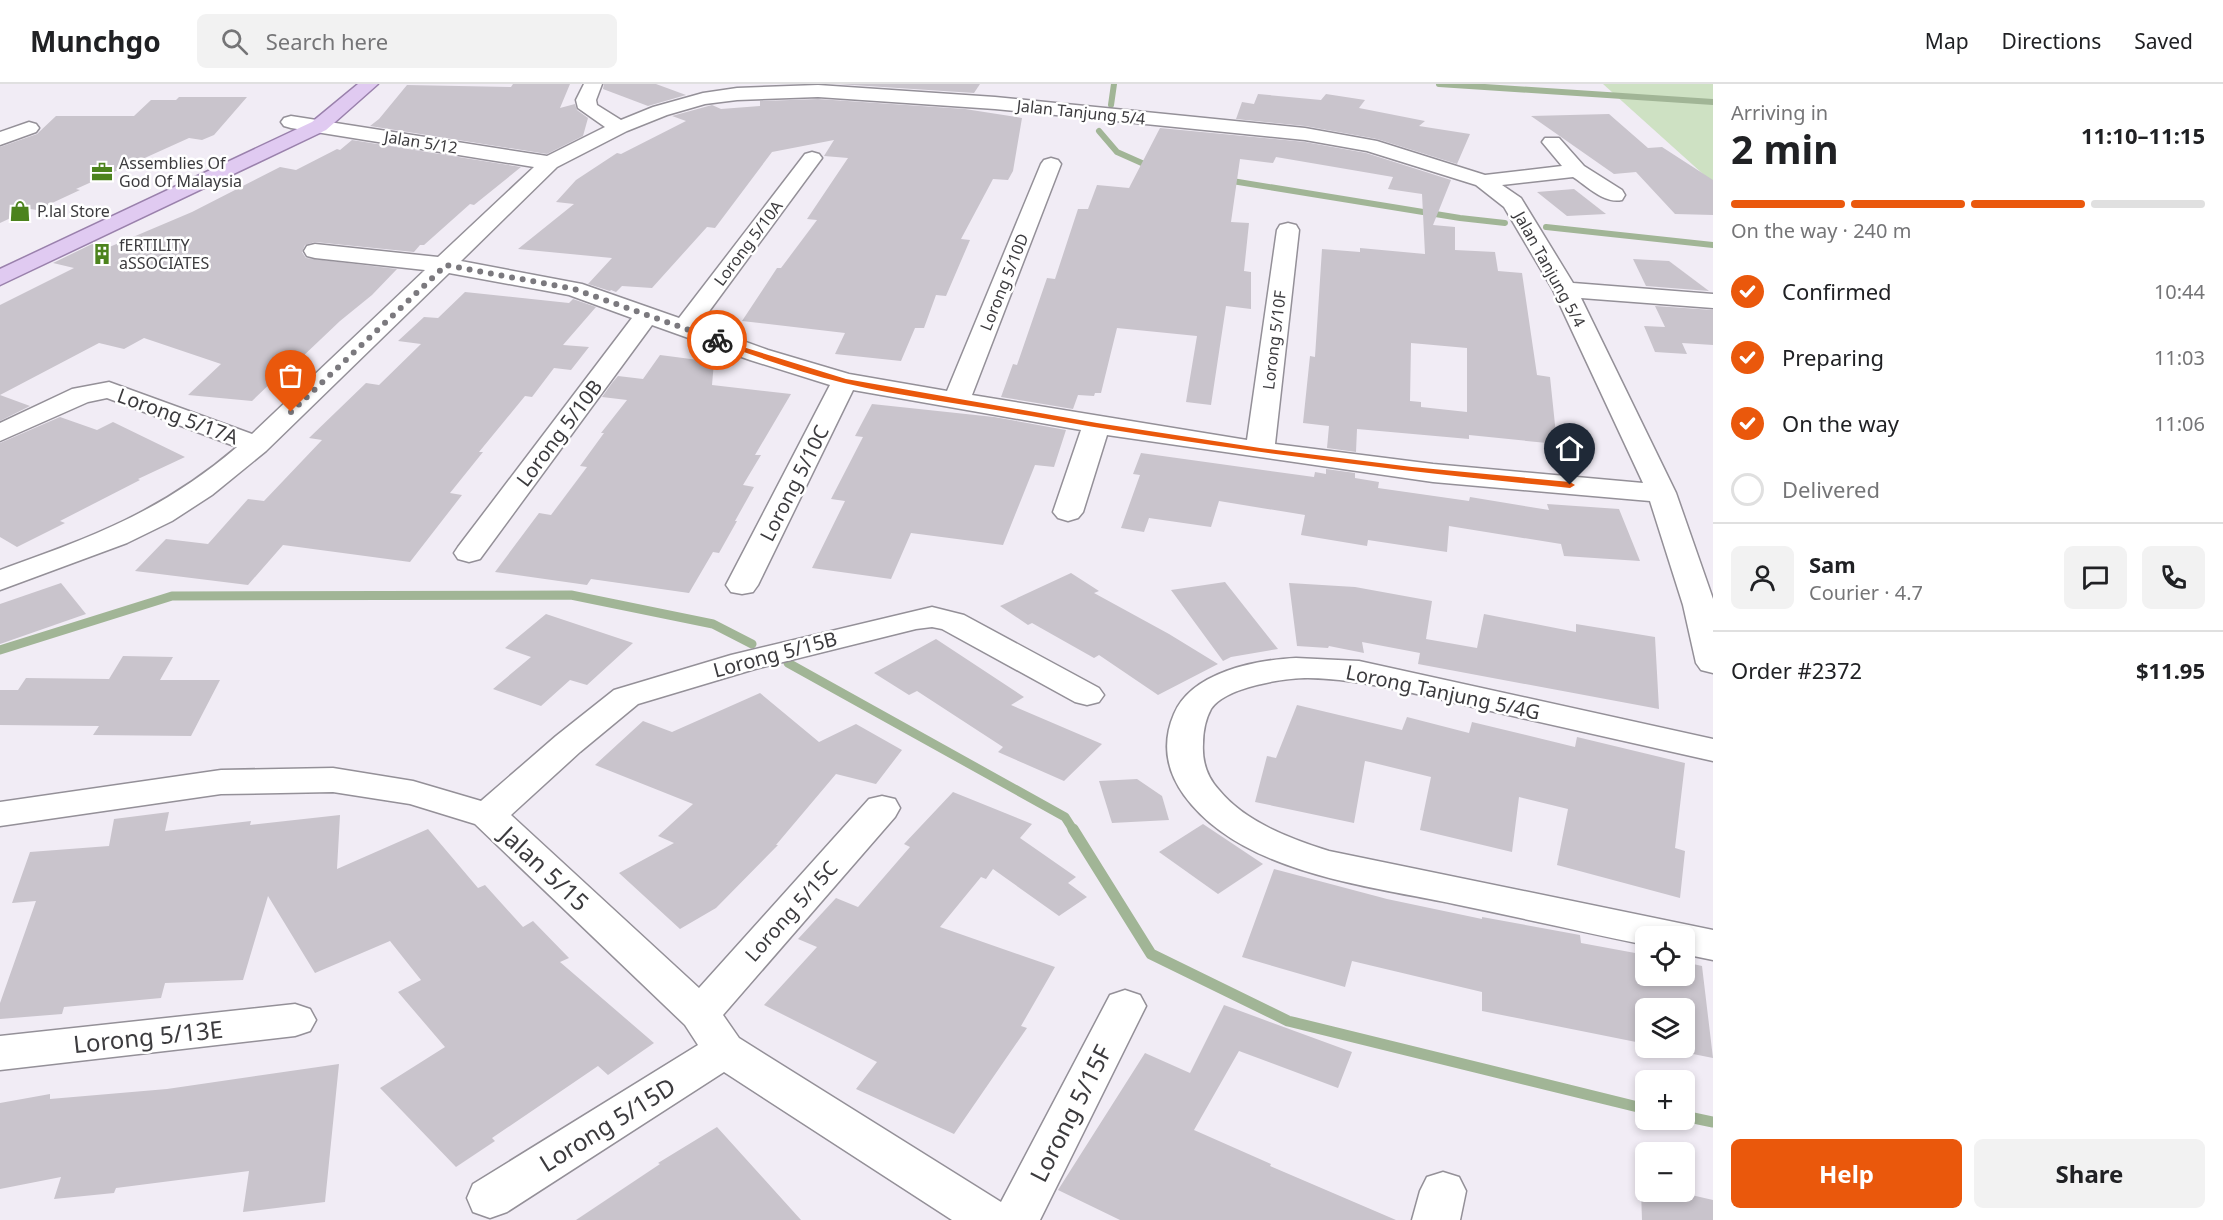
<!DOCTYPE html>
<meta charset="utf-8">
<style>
body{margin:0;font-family:"Noto Sans",sans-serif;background:#f2f2f2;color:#202124;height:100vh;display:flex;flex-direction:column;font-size:22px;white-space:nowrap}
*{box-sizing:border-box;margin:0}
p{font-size:20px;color:#757577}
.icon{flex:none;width:33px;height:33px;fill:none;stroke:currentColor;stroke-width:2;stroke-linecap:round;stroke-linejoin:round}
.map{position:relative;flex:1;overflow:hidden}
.drawer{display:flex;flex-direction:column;background:#fff;width:510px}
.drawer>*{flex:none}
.tools{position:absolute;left:1635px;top:842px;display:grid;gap:12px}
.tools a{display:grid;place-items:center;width:60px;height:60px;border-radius:9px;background:#fff;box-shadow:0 3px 9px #0003;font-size:30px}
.pin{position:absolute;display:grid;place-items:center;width:51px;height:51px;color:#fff;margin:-62px -26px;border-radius:50% 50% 50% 0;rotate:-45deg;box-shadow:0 0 6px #0007}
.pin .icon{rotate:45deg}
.courier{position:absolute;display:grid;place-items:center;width:60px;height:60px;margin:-30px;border:4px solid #ea580c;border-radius:50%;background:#fff;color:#222;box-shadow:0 2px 8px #0007}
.head em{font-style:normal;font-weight:700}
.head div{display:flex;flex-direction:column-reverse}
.head{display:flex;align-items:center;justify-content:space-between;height:102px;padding:0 18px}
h1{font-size:39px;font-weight:700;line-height:45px}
.bar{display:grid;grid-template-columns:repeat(4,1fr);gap:9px 6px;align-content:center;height:72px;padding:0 18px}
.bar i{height:8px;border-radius:4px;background:#e0e0e0}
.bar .active{background:#ea580c}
.bar p{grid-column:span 4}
.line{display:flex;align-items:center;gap:15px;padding:0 18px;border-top:2px solid #e0e0e0}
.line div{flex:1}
.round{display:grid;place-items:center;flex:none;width:63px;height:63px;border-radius:9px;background:#f2f2f2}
ol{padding:0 18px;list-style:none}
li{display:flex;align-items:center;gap:18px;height:66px}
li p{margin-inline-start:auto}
li .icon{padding:6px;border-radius:50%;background:#ea580c;color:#fff;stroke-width:4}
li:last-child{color:#757577}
li i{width:33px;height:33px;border:3px solid #e0e0e0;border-radius:50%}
.button{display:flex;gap:12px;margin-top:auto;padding:12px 18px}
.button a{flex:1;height:69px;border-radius:9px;background:#ea580c;color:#fff;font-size:24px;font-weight:700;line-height:69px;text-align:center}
.button a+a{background:#f2f2f2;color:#202124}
header{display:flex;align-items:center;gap:36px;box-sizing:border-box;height:84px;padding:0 30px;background:#fff;border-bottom:2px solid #e0e0e0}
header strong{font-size:28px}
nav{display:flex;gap:33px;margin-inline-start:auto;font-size:21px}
.search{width:420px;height:54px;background:#f2f2f2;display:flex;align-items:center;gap:15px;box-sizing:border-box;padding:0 21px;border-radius:9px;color:#757577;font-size:22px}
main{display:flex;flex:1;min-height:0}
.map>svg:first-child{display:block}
.green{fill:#cee1c3}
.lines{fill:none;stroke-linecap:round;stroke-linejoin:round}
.stream-far2{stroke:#a1b596;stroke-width:6}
.stream-far1{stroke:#a1b596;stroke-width:9}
.stream{stroke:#a1b596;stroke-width:11}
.building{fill:#c9c4cc;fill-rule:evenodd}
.minor-casing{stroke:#949098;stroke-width:3}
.primary-casing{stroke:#9a81ac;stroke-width:3}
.minor{fill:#fff;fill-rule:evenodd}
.primary{fill:#e0caf1;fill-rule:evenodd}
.route{fill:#ea580c}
.done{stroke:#7b797e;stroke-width:6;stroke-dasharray:0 10.8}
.labels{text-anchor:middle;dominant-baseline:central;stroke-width:5;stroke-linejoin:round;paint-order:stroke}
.far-street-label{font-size:16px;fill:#3c3b3e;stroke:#fff}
.far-poi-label{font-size:16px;fill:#3c3b3e;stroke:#fff;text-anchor:start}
.street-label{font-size:20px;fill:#3c3b3e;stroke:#fff}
.near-street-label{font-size:24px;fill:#3c3b3e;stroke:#fff}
</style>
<header>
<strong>Munchgo</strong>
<div class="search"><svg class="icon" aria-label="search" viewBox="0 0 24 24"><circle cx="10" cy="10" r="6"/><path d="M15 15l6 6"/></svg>Search here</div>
<nav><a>Map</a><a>Directions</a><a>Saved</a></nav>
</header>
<main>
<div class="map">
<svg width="1713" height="1136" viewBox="0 0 1713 1136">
<rect width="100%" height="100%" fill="#f1ecf5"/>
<!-- green -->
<polygon class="green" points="1603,0 1713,0 1713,99"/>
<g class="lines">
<!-- stream-far2 -->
<g class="stream-far2">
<polyline points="1439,0 1713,18"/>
<polyline points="1111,21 1114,0"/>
<polyline points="1099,47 1117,68 1153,84"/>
<polyline points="1226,96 1460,134 1505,139"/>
<polyline points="1546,143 1713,161"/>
</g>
<!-- stream-far1 -->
<g class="stream-far1">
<polyline points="0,566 172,512 571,511 713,540 752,560"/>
<polyline points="788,579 1065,733 1074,747"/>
</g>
<!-- stream -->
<g class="stream">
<polyline points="1073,745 1151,870 1288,937 1646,1025"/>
<polyline points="1684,1032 1713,1038"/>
</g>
</g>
<!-- building -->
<g class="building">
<polygon points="513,0 570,0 560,24 575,20 577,26 588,34 583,52 547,70 370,42 379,35 407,1 511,3"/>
<polygon points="604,0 656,0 686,11 648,22 603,5"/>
<polygon points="837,0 980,0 974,9"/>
<polygon points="1258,10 1321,16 1326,10 1365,16 1359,24 1425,37 1419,42 1470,50 1457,80 1377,55 1305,42 1236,35 1242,18 1254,20"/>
<polygon points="179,13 247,13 214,51 202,56 189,54 76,105 80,106 37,126 30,125 0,139 0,63 37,50 56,32 134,32 151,16 176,16"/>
<polygon points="818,15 965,25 1022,34 1013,87 1008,96 993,95 961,155 970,156 946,212 936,211 924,244 915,244 901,277 835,270 845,249 742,237 777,184 781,184 817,136 807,135 848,74 824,72 834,56 772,68 715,144 707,143 652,204 622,202 616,208 611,206 610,207 588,200 612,174 518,165 574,120 556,118 576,96 617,69 621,70 686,37 672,32 712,21 721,25 760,22 760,17"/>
<polygon points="1609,30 1648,64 1662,63 1713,96 1713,131 1675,130 1636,88 1614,90 1531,32"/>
<path d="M1160,44L1305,58L1366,69L1451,96L1433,141L1455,143V166L1495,168L1498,187L1522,189L1537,291L1550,293L1557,360L1469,351V355L1357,345L1356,368L1327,364L1329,342L1303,339L1310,272L1315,273L1322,165L1360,168V164L1425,170L1422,110L1388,105L1393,93L1276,73L1273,79L1240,75L1231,138L1249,139L1244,187L1251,188V225L1226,222L1211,321L1186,318L1197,252L1117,244L1101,309H1095L1094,312L1078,311L1073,325L1001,313L1013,280L1017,281L1047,194L1055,195L1078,125H1088L1097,101L1129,104ZM1411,259L1467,264V328L1421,323V318L1410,317Z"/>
<polygon points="352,56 521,83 474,121 470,120 424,161 420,161 414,168 315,158 305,161 302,168 306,174 397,185 372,211 340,237 281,293 277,293 252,317 188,311 221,280 144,254 124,265 99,259 0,311 0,221 74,184 53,179 92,160 107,164 192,128 280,83 296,86 337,65 340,66"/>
<polygon points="1574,105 1606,130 1567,132 1537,108"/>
<polygon points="1633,175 1669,177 1709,207 1646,202"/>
<polygon points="465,208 569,219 573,215 596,223 563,261 589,263 571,286 554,284 532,313 525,312 479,368 483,368 450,409 462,411 410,478 283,461 248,501 135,487 166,455 208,460 248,415 264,417 322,356 309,354 366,299 379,301 421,260 398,257 424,233 438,234"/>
<polygon points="1655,222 1713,226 1713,261 1682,259 1687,270 1655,268 1644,242 1665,243"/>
<polygon points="660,271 714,278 712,301 791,310 755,371 761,371 743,401 754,403 735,437 737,437 719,469 713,468 689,509 591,495 587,501 495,488 539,429 551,431 587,383 580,382 604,349 601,349 627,316 602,313 612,299 618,292 643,295"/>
<polygon points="0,311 30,322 0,337"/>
<polygon points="872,320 994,333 1066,346 1054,383 1035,381 1003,461 911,449 891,495 812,484 845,417 831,415 863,353 855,352"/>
<polygon points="60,333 97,346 113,338 185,373 138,395 140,396 60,437 65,439 17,463 0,453 0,359"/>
<polygon points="1141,369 1314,393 1315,388 1326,390 1326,385 1355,389 1355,394 1379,398 1378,404 1469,417 1470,413 1549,426 1547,420 1619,425 1640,477 1564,472 1561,460 1449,442 1447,468 1368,456 1367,462 1301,451 1305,431 1219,417 1211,443 1149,434 1144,448 1121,444 1140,391 1133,390"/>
<polygon points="1071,489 1099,507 1094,509 1169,550 1218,580 1158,611 1099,571 1094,574 1032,539 1028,541 1000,522"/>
<polygon points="1225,498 1278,565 1231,573 1223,577 1171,506"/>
<polygon points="61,499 86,530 0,560 0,520"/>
<polygon points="1289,499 1355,503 1432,517 1426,555 1477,564 1484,530 1576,548 1576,540 1655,553 1659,625 1418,580 1420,569 1362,558 1364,569 1329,562 1328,564 1297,562"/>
<polygon points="546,530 633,559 587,601 570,596 541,622 493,605 531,573 505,564"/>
<polygon points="936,555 1024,613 1011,621 1102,660 1064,697 998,668 1003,663 917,607 909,611 874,589"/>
<polygon points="123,572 173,573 160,596 220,596 191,652 93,651 99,642 0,641 0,606 18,606 26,594 109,595"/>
<polygon points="760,609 819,658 856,640 902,666 876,700 836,690 776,761 778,761 716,824 680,845 619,789 674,759 658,752 693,720 595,681 643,637 672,648"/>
<polygon points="1297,621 1402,646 1407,633 1469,649 1472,638 1575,663 1577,653 1685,679 1675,764 1685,767 1680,814 1557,781 1568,725 1519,713 1512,768 1420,746 1431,693 1370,678 1365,677 1354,739 1255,718 1267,672 1276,674"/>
<polygon points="1137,695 1162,712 1169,736 1112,739 1099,697"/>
<polygon points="953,708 1032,740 1020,754 1076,793 1068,799 1087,813 1059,832 993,785 986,795 981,793 940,843 1055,883 1021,942 1027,944 954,1050 856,1005 877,978 764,921 817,863 798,855 836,814 858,823 910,763 904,760"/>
<polygon points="169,728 165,747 251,737 250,741 340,731 337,785 428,745 478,804 485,801 523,843 533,837 569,874 560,878 654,959 608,991 598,982 492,1054 495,1057 456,1083 380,1004 445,963 398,908 421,896 390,857 315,889 268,812 243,896 165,899 161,914 64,923 62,930 0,935 0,919 36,817 12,819 30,768 109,762 114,735"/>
<polygon points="1203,740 1263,780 1218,810 1159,768"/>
<polygon points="1274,785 1387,815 1482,835 1482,833 1580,851 1581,859 1646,871 1646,891 1684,891 1684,878 1702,882 1713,974 1658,963 1684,963 1684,924 1646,924 1646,960 1482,927 1482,908 1352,877 1345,903 1242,873"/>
<polygon points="1224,921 1352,968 1338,1004 1239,967 1194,1046 1271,1080 1270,1082 1396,1136 1120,1136 1058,1106 1145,969 1190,989"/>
<polygon points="339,980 325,1118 243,1128 249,1087 116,1104 114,1109 54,1115 61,1093 0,1105 0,1019 50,1010 50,1015 167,1005"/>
<polygon points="717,1043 801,1136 576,1136 660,1080 658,1079"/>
<polygon points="1641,1107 1674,1107 1713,1116 1713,1136 1642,1136"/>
</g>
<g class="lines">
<defs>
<g id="minor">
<path d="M584,0H602L596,16L597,21L621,36L653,23L703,9L737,4L818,1L995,13L1305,44L1377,57L1485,91L1562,82L1542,58L1545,54H1559L1584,82L1622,106L1625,111L1622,116C1604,120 1587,102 1573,93L1502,101L1521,114L1573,199L1713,210V224L1581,214L1676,409L1713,515V589L1701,586L1696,579L1683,521L1650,417L1433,398L1107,351L1083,428L1078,434L1068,437L1058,434L1053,428L1081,346L853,306L758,501L753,508L742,510L731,508L726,501L830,301L750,276L652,241L480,475L469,478L458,475L454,469L458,463L632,234L569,211L449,189L266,367L212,411L172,437L127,459L0,506V486C92,453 161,428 237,363L107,314L88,318L0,357V339L72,305L109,298L252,350L425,186L315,174L307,172L304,167L307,162L315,160L438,173L534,83L291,44L284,42L281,38L284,34L291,32L547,72L605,43L578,24L576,16ZM818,13L995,25L1305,56L1367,67L1476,101L1504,123L1553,206L1643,399L1433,380L1275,360L1299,146L1296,141L1288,139L1280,141L1277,146L1247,356L972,311L1061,80L1058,76L1051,74L1044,76L1041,80L947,307L849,290L768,266L699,241L819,78L822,74L819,70L812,68L805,70L679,234L582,200L461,177L557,83L627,47L667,31L705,20L737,16Z"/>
<polygon points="29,38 36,40 39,44 36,48 0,61 0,48"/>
<polygon points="932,523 964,531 1099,604 1104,611 1099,618 1087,621 1075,618 942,545 932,543 916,545 755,585 638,620 580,668 511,731 699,904 869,715 882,712 895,715 900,724 895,733 723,931 739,954 1001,1118 1110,911 1125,906 1140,911 1146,922 1040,1136 952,1136 724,988 507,1128 490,1134 473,1128 467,1114 473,1100 698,961 685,941 475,740 410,720 333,708 221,710 0,742 0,718 221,686 333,684 413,697 481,717 556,652 614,606 731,571"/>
<path d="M1296,574L1359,577L1713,655V677C1633,659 1553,641 1473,623C1419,611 1364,595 1308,594C1284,594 1225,603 1211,625C1205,636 1203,649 1203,660C1202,678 1207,693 1219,706C1245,738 1291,755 1329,767L1713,846V876L1684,870V852H1646V861C1583,848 1521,834 1459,821C1371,802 1241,790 1184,711C1166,686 1162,658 1174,630C1192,588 1255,576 1296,574Z"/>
<polygon points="295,920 310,925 316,936 310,947 295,952 0,986 0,952"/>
<polygon points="1443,1088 1459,1093 1466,1107 1460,1136 1412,1136 1420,1107 1427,1093"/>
</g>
<polygon id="primary" points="358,0 378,0 326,46 0,201 0,185 312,38"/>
</defs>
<!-- minor casing -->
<use href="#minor" class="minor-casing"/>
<!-- primary casing -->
<use href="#primary" class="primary-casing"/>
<!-- minor -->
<use href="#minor" class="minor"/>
<!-- primary -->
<use href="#primary" class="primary"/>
</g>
<!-- route -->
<path class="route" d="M714,254L846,295L1097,339L1260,364L1412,383L1570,398L1575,401L1570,404C1390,386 1210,364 1031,332C969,321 905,313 844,299C800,288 756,273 714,257Z"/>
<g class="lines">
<!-- done -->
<polyline class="done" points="291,328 446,181 574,205 717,256"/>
</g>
<!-- icons -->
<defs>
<symbol id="office-bare" viewBox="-9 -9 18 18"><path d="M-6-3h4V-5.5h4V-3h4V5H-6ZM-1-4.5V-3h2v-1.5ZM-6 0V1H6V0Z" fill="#4c831d" stroke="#fff" stroke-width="2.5" paint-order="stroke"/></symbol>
<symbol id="shop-bare" viewBox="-9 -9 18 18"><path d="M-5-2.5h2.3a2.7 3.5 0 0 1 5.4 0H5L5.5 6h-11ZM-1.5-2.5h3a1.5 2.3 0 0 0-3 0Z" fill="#4c831d" stroke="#fff" stroke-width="2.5" paint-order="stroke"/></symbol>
<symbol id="building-bare" viewBox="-9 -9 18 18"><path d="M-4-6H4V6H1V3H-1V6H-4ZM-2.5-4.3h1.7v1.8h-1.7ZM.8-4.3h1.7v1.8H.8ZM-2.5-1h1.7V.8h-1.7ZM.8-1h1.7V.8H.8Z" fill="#4c831d" stroke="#fff" stroke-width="2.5" paint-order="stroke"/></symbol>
</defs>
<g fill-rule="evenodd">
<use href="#office-bare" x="87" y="73" width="30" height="30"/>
<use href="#shop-bare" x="5" y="112" width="30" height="30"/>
<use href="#building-bare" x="87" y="155" width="30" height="30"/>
</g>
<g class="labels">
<!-- far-street labels -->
<g class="far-street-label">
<text transform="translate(1081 28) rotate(6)">Jalan Tanjung 5/4</text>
<text transform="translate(421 58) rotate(9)">Jalan 5/12</text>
<text transform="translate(748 159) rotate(-53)">Lorong 5/10A</text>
<text transform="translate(1550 185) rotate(61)">Jalan Tanjung 5/4</text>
<text transform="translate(1004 198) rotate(-68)">Lorong 5/10D</text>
<text transform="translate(1274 256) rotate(-83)">Lorong 5/10F</text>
</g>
<!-- far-poi labels -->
<g class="far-poi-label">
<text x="119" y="79">Assemblies Of<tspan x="119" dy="18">God Of Malaysia</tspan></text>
<text x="37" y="127">P.lal Store</text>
<text x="119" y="161">fERTILITY<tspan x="119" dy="18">aSSOCIATES</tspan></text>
</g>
<!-- street labels -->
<g class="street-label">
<text transform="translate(178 332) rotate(20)">Lorong 5/17A</text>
<text transform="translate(559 349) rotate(-53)">Lorong 5/10B</text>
<text transform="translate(794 399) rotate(-63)">Lorong 5/10C</text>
<text transform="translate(775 570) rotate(-15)">Lorong 5/15B</text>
<text transform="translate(1443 608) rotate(12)">Lorong Tanjung 5/4G</text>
<text transform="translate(791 827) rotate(-48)">Lorong 5/15C</text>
</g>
<!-- near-street labels -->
<g class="near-street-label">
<text transform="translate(545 784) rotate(43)">Jalan 5/15</text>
<text transform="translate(148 952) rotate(-6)">Lorong 5/13E</text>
<text transform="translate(1070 1029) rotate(-63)">Lorong 5/15F</text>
<text transform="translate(607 1040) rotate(-32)">Lorong 5/15D</text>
</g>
</g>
</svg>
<div class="tools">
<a><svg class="icon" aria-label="locate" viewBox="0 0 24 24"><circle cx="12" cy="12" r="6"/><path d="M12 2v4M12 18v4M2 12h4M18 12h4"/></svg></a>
<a><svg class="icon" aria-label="layers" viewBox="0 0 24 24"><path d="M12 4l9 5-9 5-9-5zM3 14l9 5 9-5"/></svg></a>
<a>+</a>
<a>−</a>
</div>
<div class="pin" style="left:291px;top:328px;background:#ea580c"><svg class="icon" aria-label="bag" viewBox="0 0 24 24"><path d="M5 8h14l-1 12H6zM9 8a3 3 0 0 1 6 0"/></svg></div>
<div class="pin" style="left:1570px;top:401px;background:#1f2937"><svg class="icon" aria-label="home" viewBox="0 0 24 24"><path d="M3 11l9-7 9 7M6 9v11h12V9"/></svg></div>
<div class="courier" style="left:717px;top:256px"><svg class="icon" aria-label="bike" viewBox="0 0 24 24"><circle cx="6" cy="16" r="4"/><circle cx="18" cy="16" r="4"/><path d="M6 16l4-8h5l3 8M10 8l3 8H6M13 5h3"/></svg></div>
</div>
<section class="drawer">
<div class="head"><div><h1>2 min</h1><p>Arriving in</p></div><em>11:10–11:15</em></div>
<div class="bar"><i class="active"></i><i class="active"></i><i class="active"></i><i></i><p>On the way · 240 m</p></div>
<ol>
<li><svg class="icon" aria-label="check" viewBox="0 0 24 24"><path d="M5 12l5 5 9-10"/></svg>Confirmed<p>10:44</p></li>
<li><svg class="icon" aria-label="check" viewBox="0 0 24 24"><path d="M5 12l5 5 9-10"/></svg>Preparing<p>11:03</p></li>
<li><svg class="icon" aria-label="check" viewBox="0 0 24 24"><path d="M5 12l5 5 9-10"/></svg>On the way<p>11:06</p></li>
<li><i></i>Delivered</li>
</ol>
<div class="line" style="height:108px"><a class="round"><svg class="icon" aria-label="person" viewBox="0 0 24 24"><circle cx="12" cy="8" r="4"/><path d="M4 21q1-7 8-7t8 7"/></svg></a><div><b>Sam</b><p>Courier · 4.7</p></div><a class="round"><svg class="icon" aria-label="chat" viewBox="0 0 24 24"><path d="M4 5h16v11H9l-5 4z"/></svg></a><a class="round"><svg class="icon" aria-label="phone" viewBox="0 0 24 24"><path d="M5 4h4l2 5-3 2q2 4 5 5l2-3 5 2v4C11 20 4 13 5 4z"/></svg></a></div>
<div class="line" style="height:78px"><div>Order #2372</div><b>$11.95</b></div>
<div class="button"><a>Help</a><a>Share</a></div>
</section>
</main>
